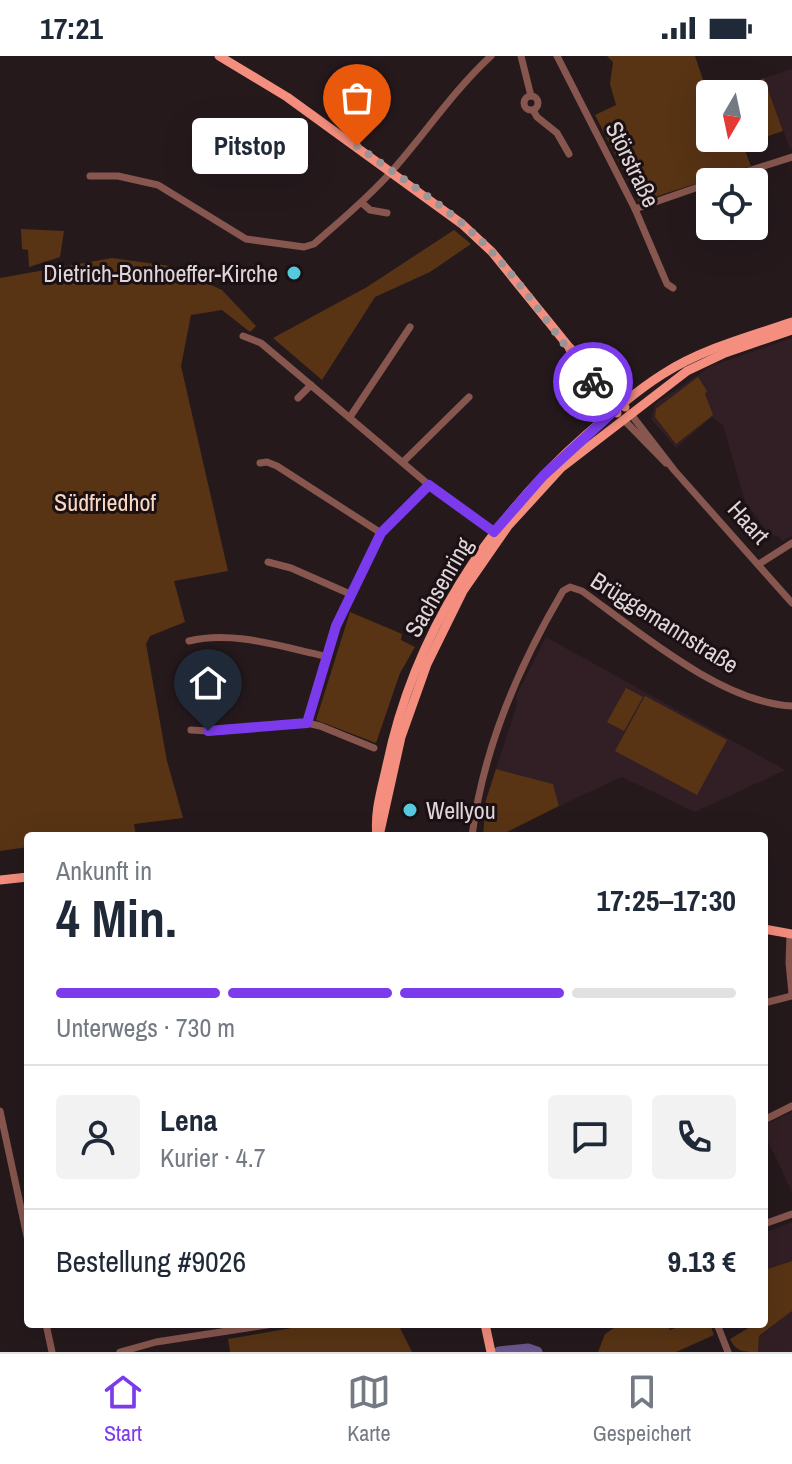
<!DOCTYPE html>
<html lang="de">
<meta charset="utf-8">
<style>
body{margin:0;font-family:"Archivo Narrow",sans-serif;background:#f2f2f3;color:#1f2937;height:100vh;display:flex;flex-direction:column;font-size:30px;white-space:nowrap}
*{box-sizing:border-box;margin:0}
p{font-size:26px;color:#747a83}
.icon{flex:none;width:44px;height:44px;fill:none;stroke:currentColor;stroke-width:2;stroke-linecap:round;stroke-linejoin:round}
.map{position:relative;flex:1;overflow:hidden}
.drawer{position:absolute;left:24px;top:776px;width:744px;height:496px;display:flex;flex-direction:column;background:#fff;border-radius:8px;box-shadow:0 8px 32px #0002}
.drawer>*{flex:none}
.needle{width:52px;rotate:189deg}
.tools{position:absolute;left:696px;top:24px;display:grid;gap:16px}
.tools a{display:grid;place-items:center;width:72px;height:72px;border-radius:8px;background:#fff;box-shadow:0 8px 32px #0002;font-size:40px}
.pin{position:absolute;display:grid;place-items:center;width:68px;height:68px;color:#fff;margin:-82px -34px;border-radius:50% 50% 50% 0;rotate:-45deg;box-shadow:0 0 8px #0007}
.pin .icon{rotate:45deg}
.courier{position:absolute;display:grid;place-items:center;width:80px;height:80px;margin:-40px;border:6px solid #7c3aed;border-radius:50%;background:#fff;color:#222;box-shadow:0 2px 10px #0007}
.bubble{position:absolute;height:56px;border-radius:8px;background:#fff;box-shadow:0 8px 32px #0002;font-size:26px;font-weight:700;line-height:56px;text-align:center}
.overview em{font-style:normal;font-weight:700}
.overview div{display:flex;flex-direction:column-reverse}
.overview{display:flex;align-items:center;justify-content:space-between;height:136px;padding:0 32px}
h1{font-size:52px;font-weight:700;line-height:60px}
.bar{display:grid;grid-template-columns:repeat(4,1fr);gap:12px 8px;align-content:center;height:96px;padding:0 32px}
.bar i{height:10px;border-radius:6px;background:#e0e1e3}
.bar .active{background:#7c3aed}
.bar p{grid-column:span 4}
.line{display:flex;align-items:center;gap:20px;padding:0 32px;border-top:2px solid #e0e1e3}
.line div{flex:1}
.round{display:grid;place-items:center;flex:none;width:84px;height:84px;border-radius:8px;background:#f2f2f3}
.status{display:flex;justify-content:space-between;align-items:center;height:56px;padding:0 40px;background:#fff;direction:ltr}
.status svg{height:22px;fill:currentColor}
.tabs{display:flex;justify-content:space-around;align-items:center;height:112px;border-top:2px solid #e0e1e3;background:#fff;font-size:22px;color:#747a83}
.tabs a{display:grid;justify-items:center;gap:4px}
.tabs .active{color:#7c3aed}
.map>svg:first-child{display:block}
.built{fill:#321f25}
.green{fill:#583414}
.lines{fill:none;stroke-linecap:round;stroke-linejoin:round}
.river{stroke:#6b568e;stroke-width:11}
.minor{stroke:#87564e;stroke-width:7}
.major{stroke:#f48e7e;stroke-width:9}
.done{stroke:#9d9496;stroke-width:8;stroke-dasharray:0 14.4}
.route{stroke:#7c3aed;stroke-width:10}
.poi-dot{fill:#55cadf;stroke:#1b1013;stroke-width:3}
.labels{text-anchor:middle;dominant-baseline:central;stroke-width:6;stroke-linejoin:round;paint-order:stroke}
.street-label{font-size:24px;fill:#ded6d8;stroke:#1b1013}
.poi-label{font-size:24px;fill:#ded6d8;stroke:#1b1013;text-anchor:end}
.park-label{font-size:24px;fill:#f9d9c1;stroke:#1b1013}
</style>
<div class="status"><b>17:21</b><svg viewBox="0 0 49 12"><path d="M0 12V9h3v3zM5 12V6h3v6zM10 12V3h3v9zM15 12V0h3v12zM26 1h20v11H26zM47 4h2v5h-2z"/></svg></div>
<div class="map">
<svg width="792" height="1296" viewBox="0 0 792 1296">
<rect width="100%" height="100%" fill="#25191c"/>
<!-- built -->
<g class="built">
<polygon points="792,13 792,92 790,93 764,22"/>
<polygon points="792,282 792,480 782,485 779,481 769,478 745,445 723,369 712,361 676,392 651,363 655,348 711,310"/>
<polygon points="546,581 785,714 695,756 622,721 559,750 553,728 496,713 517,649 516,640"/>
<polygon points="792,1056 792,1136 764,1077 764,1069"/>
<polygon points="792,1166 792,1205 764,1214 764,1177"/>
<polygon points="792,1255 792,1296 758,1296 759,1281"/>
</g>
<!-- green -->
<g class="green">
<polygon points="607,0 695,0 710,45 710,82 754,82 754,38 727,38 764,22 783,75 743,89 751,110 639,146 595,59 616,49 610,28 613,6"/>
<polygon points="21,173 64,175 60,201 29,211 28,194 22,193"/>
<polygon points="454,174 471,188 430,216 375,241 322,324 273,282 367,231"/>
<polygon points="112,202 170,210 222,234 256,270 250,276 222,254 191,259 181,310 228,515 174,525 185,566 150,580 146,588 167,705 183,762 134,768 136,780 28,780 28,791 0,795 0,222"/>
<polygon points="698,321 707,335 705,338 713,359 676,388 655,361 656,353"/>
<polygon points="350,556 402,578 401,584 415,591 400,617 376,687 316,664"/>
<polygon points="626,632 643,641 624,675 607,666"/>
<polygon points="645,640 727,684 697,739 615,695"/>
<polygon points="496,713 553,728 559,750 505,777 506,780 483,780 486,744"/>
<path d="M792,1205V1255L759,1280L758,1296C744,1296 736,1296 730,1283L755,1268H764V1214Z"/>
<polygon points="315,1268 398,1268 412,1296 230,1296 228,1283"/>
<polygon points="620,1268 666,1268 670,1274 686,1268 710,1268 714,1279 676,1296 598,1296 605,1278"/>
</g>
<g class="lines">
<!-- river -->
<polyline class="river" points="499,1296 528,1293 537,1296"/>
<!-- minor -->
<g class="minor">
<polyline points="521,0 531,40"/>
<polyline points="557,0 635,153 667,228 673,232"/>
<circle cx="531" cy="47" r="7"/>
<polyline points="533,54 537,61 557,77 569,98"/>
<path d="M90,120H118L158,129L246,183L304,191L314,188C340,165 367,143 391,116C425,78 453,35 491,0"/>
<polyline points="714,126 792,101"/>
<polyline points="362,147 370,154 387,157"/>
<polyline points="635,153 710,127"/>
<polyline points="243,280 261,287 429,429 498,479"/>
<polyline points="298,342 311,329"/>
<polyline points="630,357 674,414 792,547"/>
<polyline points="350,361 410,271"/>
<polyline points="623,363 666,407"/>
<polyline points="403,406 469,341"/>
<polyline points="260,407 267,406 277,410 381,477"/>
<polyline points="268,506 291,512 350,538"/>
<polyline points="759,508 792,487"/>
<path d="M189,585C233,574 282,591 325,600"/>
<polyline points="307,667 336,570 381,477 429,429"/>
<polyline points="191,674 208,675 307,667 320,670 374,692"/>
<path d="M472,780C483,692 518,611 563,535L570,531L582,535C638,575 722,647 792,650"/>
<polyline points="790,878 789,907 792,938"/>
<polyline points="764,947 792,940"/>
<polyline points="0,1055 28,1185"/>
<polyline points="764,1064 792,1050"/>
<polyline points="764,1168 792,1158"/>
<polyline points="46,1268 52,1296"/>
<polyline points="717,1268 728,1296"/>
<polyline points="120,1296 156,1286 273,1268"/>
</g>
<!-- major -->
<g class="major">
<polyline points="219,0 287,41 462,168 492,196 569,291 573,301 617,357"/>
<polyline points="570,292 604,324 625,351"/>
<path d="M377,780C374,756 382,732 387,709C414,578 488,465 587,378C611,357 636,335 663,318C702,293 748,281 792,266"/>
<polyline points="379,780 401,681 427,608 463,535 508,470 561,412 687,315 725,297 792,274"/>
<polyline points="0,824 28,821"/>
<polyline points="764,873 792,878"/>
<polyline points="485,1268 491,1296"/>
</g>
</g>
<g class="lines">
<!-- done -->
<path class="done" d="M357,90C402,123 454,155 492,196C529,237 559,283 593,326"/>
<!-- route -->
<polyline class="route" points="208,675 307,667 336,570 381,477 429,429 494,476 543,420 615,354 593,326"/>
</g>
<!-- markers -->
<g class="poi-dot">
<circle cx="294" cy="217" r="8"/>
<circle cx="410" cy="754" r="8"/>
</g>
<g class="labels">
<!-- street labels -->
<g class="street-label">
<text transform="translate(633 108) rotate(64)">Störstraße</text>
<text transform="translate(749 466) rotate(48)">Haart</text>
<text transform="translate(438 531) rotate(-60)">Sachsenring</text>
<text transform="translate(665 566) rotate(32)">Brüggemannstraße</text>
</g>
<!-- poi labels -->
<g class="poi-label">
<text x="278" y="217">Dietrich-Bonhoeffer-Kirche</text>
<text x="426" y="754" text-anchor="start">Wellyou</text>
</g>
<!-- park labels -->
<g class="park-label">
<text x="105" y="446">Südfriedhof</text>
</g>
</g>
</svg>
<div class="tools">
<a><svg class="needle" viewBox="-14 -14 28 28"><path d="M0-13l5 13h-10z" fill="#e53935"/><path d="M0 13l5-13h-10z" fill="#747a83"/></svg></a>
<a><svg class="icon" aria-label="locate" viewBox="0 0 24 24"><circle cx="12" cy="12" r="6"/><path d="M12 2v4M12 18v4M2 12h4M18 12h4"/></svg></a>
</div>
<div class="pin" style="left:357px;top:90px;background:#ea580c"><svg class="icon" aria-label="bag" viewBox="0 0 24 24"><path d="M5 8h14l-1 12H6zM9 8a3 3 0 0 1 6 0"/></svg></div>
<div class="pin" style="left:208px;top:675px;background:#1f2937"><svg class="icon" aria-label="home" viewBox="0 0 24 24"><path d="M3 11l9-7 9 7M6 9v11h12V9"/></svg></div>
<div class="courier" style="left:593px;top:326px"><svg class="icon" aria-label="bike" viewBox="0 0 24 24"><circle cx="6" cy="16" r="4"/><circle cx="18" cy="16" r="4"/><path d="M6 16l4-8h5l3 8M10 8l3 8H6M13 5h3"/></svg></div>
<div class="bubble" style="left:192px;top:62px;width:116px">Pitstop</div>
<section class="drawer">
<div class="overview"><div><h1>4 Min.</h1><p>Ankunft in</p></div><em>17:25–17:30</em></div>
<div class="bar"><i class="active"></i><i class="active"></i><i class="active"></i><i></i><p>Unterwegs · 730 m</p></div>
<div class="line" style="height:144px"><a class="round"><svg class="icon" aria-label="person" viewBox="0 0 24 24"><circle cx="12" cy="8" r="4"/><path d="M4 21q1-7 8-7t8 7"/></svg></a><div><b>Lena</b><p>Kurier · 4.7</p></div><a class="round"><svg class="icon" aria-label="chat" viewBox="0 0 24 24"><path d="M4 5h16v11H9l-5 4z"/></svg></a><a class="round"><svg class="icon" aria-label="phone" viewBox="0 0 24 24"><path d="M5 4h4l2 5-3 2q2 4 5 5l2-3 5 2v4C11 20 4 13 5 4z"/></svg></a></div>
<div class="line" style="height:104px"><div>Bestellung #9026</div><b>9.13 €</b></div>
</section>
</div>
<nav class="tabs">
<a class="active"><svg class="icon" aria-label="home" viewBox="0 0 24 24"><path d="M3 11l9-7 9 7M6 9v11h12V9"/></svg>Start</a>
<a><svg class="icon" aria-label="map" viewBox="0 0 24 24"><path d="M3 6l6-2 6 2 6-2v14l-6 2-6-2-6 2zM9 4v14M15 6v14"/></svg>Karte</a>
<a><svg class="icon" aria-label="saved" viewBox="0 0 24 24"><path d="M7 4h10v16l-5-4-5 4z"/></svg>Gespeichert</a>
</nav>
